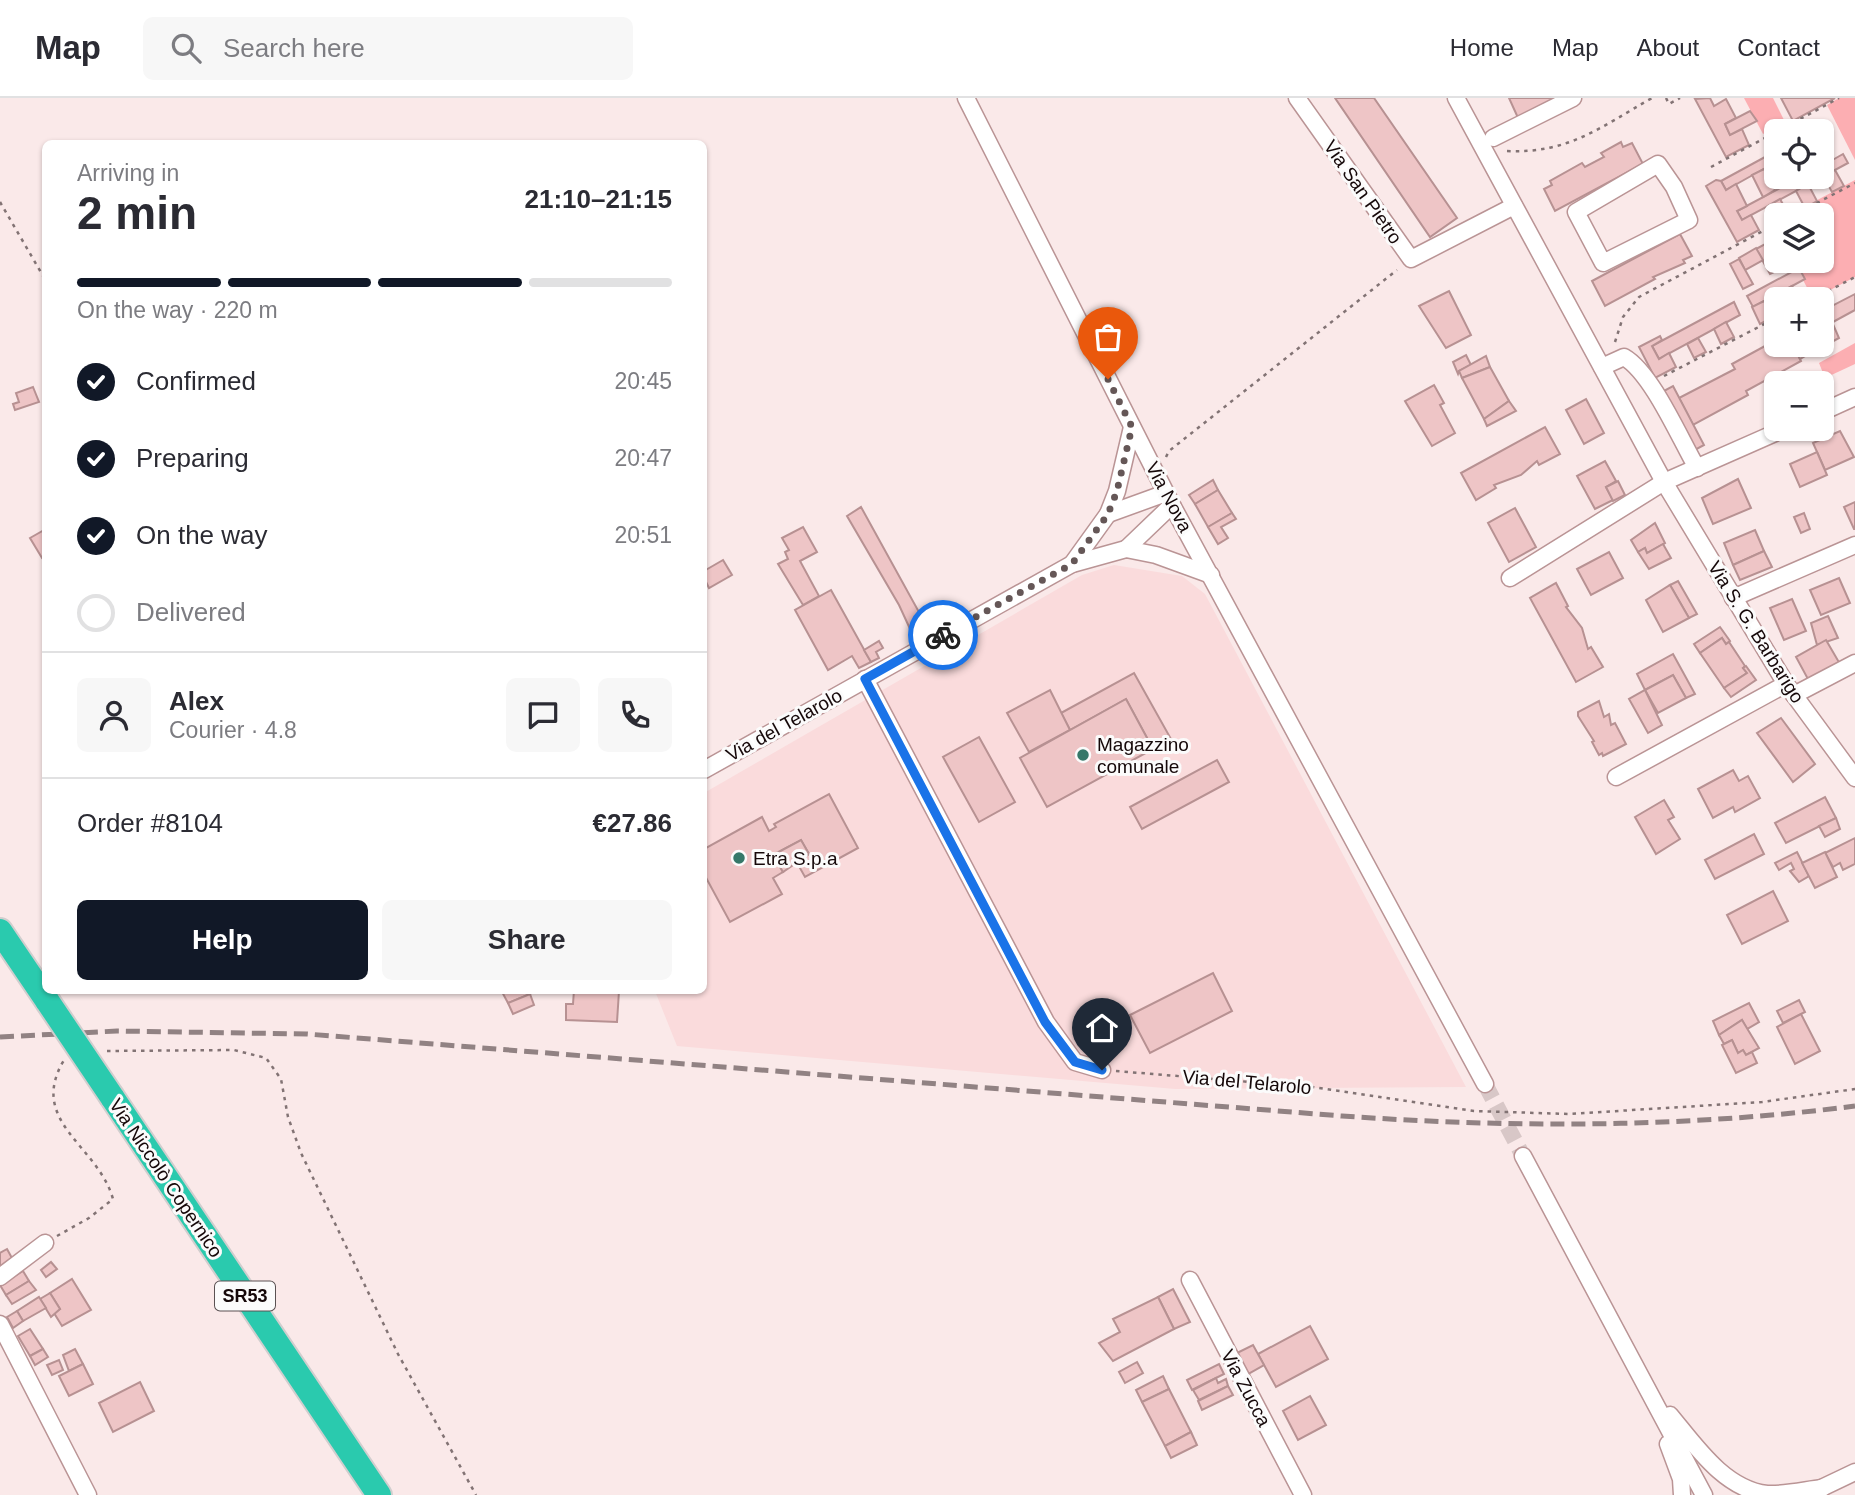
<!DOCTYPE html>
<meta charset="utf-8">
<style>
body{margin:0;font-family:Helvetica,sans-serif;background:#f7f7f7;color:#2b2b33;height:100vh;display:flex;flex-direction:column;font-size:26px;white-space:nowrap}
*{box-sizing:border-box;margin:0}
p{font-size:23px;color:#7c7c81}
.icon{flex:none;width:38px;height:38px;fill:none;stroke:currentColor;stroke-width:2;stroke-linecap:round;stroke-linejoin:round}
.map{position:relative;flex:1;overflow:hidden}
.side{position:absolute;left:42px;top:42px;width:665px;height:854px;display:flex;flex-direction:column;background:#fff;border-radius:10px;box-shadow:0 2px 5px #0004}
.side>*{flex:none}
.controls{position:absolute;left:1764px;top:21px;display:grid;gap:14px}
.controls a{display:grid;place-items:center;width:70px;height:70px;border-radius:10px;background:#fff;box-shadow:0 2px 5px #0004;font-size:35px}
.pin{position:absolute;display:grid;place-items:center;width:60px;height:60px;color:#fff;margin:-72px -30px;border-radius:50% 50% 50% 0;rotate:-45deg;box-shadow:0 0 7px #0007}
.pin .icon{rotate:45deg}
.courier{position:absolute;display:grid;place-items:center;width:70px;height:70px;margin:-35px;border:5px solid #1a73e8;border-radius:50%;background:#fff;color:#222;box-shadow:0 2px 9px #0007}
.summary em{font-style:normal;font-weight:700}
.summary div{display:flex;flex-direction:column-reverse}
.summary{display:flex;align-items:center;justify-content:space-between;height:119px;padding:0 35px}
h1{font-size:46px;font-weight:700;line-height:52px}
.bar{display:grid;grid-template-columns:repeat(4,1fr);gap:10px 7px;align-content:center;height:84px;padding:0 35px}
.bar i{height:9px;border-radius:5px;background:#e1e1e2}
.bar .current{background:#111827}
.bar p{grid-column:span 4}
.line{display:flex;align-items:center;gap:18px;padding:0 35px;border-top:2px solid #e1e1e2}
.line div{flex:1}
.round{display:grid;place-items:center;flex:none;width:74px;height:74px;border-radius:10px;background:#f7f7f7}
ol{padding:0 35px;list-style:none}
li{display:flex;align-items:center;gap:21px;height:77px}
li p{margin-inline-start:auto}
li .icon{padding:7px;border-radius:50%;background:#111827;color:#fff;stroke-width:4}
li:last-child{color:#7c7c81}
li i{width:38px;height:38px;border:4px solid #e1e1e2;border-radius:50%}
.primary-button{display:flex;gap:14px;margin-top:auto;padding:14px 35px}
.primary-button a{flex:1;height:80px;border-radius:10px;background:#111827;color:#fff;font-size:28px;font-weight:700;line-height:80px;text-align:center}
.primary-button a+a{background:#f7f7f7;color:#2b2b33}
header{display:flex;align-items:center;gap:42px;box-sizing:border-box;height:98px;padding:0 35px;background:#fff;border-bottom:2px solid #e1e1e2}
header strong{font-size:33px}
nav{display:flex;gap:38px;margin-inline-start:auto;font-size:24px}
.search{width:490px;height:63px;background:#f7f7f7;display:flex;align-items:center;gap:18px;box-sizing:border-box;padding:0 24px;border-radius:10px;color:#7c7c81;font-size:26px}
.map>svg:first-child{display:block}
.built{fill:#fadbdc}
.green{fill:#fcaeb2}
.building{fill:#eec5c6;stroke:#b79192;stroke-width:2}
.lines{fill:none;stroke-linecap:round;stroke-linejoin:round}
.minor-tunnel{stroke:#d8c7c7;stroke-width:16;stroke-dasharray:16 8;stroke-linecap:butt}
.minor-casing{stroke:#ba9495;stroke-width:19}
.highway-casing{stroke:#d0cece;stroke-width:28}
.path{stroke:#827374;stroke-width:2.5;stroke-dasharray:3.5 5;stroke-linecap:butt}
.minor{stroke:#fff;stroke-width:16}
.highway{stroke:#2acaae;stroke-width:24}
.rail{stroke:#918283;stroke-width:5;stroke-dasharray:14 7;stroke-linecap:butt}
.highway-bridge-casing{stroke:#d0cece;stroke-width:28;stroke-linecap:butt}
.highway-bridge{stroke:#2acaae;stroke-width:24}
.done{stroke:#655757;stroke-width:7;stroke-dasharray:0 12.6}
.route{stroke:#1a73e8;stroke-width:9}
.poi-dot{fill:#357869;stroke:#fbfbfb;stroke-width:2.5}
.labels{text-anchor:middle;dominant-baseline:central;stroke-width:6;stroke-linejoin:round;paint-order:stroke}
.shield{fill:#fbfbfb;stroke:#5a5152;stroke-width:2}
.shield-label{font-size:18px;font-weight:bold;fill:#150809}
.street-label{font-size:19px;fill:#150809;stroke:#fbfbfb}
.poi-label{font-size:19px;fill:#150809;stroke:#fbfbfb;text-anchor:start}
</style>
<header>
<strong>Map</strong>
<div class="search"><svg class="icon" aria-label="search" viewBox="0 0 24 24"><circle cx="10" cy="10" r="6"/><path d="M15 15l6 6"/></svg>Search here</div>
<nav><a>Home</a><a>Map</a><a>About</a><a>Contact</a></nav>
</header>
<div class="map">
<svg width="1855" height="1397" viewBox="0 0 1855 1397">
<rect width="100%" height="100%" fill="#fae9e9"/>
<!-- built -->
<polygon class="built" points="1114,467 1182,478 1205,496 1466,989 1175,991 677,948 655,893 704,892 704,695 1082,477"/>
<!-- green -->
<g class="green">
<polygon points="1744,0 1773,0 1785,24 1763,36"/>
<polygon points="1839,0 1855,0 1855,62 1827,7"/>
<polygon points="1855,82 1855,179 1813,201 1793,163 1822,163 1822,117 1789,117"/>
<polygon points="1855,245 1855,266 1825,280 1819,265"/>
</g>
<!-- building -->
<g class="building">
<polygon points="1335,0 1374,0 1457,120 1430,139"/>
<polygon points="1509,0 1560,0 1519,22"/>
<polygon points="1710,0 1714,8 1726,1 1736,20 1725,26 1730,37 1742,31 1749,47 1726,59 1695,1"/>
<polygon points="1781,0 1835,0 1793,23"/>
<polygon points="1750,13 1757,23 1730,37 1725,26"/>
<polygon points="1827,26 1832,35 1822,40 1822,33 1813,33"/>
<polygon points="1621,44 1623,49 1632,45 1643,66 1555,113 1544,91 1552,87 1550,83 1582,65 1585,69 1604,59 1601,55"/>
<polygon points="1776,53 1776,64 1726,92 1721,83"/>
<polygon points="1843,56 1848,65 1742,122 1737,113 1801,79 1822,79 1822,68"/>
<polygon points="1764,71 1775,92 1763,99 1752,77"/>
<polygon points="1835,72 1844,88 1832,94 1823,78"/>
<polygon points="1716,82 1721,83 1726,92 1736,86 1747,108 1737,113 1742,122 1751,117 1759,132 1737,144 1706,88"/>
<polygon points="1808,86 1817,103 1805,110 1796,93"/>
<polygon points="1780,101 1789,117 1776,117 1776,123 1768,108"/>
<polygon points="1680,136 1692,158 1683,162 1685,165 1653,179 1655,181 1605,208 1592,183"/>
<polygon points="1776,139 1776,155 1773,157 1766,144"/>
<polygon points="1767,145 1781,171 1770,176 1756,151"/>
<polygon points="1756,150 1763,162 1745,172 1739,160"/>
<polygon points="1739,161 1753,186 1743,191 1730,166"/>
<polygon points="1799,170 1805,181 1753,209 1747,198"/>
<polygon points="1792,188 1799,201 1783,201 1780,195"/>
<polygon points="1449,193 1471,237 1446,250 1419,208"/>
<polygon points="1855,196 1855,212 1822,230 1822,213"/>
<polygon points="1764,203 1772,219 1760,226 1752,209"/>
<polygon points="1734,204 1740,217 1659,261 1652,248"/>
<polygon points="1726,224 1734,239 1721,246 1714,231"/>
<polygon points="1832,224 1839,240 1828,246 1822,230"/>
<polygon points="1660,238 1662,242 1652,248 1659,261 1669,255 1676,269 1655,280 1639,249"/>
<polygon points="1698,240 1706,254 1694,260 1687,246"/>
<polygon points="1776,242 1776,247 1793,247 1801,263 1746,293 1748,297 1693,327 1679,300 1735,271 1732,266"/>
<polygon points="1793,247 1808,247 1812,254 1800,261"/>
<polygon points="1466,257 1471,267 1459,273 1458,276 1453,264"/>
<polygon points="1486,258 1490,269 1462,280 1459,273"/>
<polygon points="1490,269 1509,303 1484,321 1462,280"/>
<polygon points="1434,287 1444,305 1440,307 1455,335 1432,348 1405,303"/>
<polygon points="1673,288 1704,347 1693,353 1662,294"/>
<polygon points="33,289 39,304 15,312 13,306 19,304 16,295"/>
<polygon points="1586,301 1604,335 1584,346 1566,312"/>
<polygon points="1509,303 1516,313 1487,328 1484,321"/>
<polygon points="1545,329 1560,356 1539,367 1537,363 1521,377 1494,387 1496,390 1476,402 1461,375"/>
<polygon points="1840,333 1854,359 1825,372 1813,345"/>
<polygon points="1817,354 1827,377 1800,389 1790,366"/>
<polygon points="1605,363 1616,383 1606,389 1613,402 1595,411 1577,378"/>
<polygon points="1738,381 1751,410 1713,426 1702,400"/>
<polygon points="1213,382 1218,392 1195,406 1189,397"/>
<polygon points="1618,383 1625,397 1613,403 1606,389"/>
<polygon points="1218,392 1232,415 1208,429 1195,406"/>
<polygon points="1855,404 1855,431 1854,431 1844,409"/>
<polygon points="861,409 925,525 911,533 899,507 847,418"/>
<polygon points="1515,410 1536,449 1509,464 1488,425"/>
<polygon points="1232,415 1236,421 1221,429 1228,440 1218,446 1208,429"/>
<polygon points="1804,415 1810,431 1801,435 1794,419"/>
<polygon points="1655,425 1665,445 1647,455 1645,450 1638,454 1631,442"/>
<polygon points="803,429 817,454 800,463 819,498 803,507 778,466 788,461 785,454 789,452 782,440"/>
<polygon points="46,431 46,458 42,460 30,440"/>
<polygon points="1755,432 1764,453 1733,467 1724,445"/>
<polygon points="1663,446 1671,460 1649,471 1638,454 1645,450 1647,455"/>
<polygon points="1764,453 1772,469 1740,482 1733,467"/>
<polygon points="1609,454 1623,480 1591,497 1577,471"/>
<polygon points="723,462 732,477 709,490 704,480 704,473"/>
<polygon points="1839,480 1850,505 1821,517 1810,492"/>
<polygon points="1678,483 1697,516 1689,520 1670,487"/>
<polygon points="1556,485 1568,508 1566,509 1582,530 1588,551 1591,549 1603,569 1576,584 1530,500"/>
<polygon points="1670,487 1689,520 1663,534 1646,502"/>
<polygon points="831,492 871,564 859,570 852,558 828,572 795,512"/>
<polygon points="1792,501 1806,533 1784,542 1770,510"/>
<polygon points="1828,518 1838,540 1817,547 1811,525"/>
<polygon points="1720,529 1730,543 1726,546 1722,540 1700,555 1694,546"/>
<polygon points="1722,540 1726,546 1729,544 1745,568 1743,570 1747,575 1724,590 1700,555"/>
<polygon points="1826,542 1840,566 1809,583 1796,559"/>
<polygon points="879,543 883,550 876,554 879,560 871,564 864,552"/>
<polygon points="1673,556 1695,596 1686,600 1673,577 1645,592 1637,576"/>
<polygon points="1746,568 1756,582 1731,599 1724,590 1747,575 1743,570"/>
<polygon points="1134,575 1171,641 1153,651 1126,601 1070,632 1061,615"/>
<polygon points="1673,577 1686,600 1658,615 1645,592"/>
<polygon points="1050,592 1070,632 1029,654 1007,615"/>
<polygon points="1645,592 1662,627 1648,635 1629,601"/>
<polygon points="1126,601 1153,651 1047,709 1020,660"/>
<polygon points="1599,603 1604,619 1609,616 1611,627 1615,625 1626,646 1603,658 1602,655 1599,657 1592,644 1594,643 1578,618 1578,614"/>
<polygon points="1781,620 1815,666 1793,684 1757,635"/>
<polygon points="979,639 1015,704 979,724 943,659"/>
<polygon points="1217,662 1229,684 1142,731 1130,709"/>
<polygon points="1733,672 1739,683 1748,678 1760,700 1735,714 1733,709 1713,720 1698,691"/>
<polygon points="829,696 858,750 805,779 796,763 809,756 801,742 773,757 783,774 773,780 782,796 730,824 704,776 704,751 762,719 769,733 776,729 774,726"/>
<polygon points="1825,699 1836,720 1786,745 1775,725"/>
<polygon points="1664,702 1674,719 1668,722 1680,741 1656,756 1635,719"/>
<polygon points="1836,720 1840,731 1825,739 1819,728"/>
<polygon points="1754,736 1764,756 1715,781 1705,762"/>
<polygon points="1855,740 1855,766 1843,772 1840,765 1833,769 1825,755"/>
<polygon points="801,742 809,756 783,774 773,757"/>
<polygon points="1797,754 1809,778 1799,784 1790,773 1794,771 1791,765 1779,772 1775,765"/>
<polygon points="1825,754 1837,779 1815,790 1802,765"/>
<polygon points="1773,793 1788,823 1742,846 1727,817"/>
<polygon points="1213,875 1232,913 1150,955 1130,917"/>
<polygon points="501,892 528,892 530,896 508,905"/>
<polygon points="574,892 619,893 617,924 566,922 566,906 573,906"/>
<polygon points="530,896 534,907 513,916 508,905"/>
<polygon points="1799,902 1805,914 1783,925 1777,913"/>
<polygon points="1749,905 1759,924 1747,931 1742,922 1719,937 1713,923"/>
<polygon points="1801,916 1820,953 1795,966 1777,929"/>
<polygon points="1742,922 1759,950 1746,957 1743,952 1738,955 1732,942 1724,946 1719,937"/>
<polygon points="1732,942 1738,955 1743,952 1746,957 1752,954 1757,965 1736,975 1722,947"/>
<polygon points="7,1151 13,1162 0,1170 0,1155"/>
<polygon points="51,1164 57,1171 46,1179 41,1172"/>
<polygon points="23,1173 29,1183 6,1197 0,1187"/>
<polygon points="72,1181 91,1212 62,1228 54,1215 60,1211 50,1195"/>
<polygon points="29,1183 36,1192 12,1206 6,1197"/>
<polygon points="1173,1191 1190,1224 1174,1231 1158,1199"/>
<polygon points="50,1195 60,1211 51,1219 40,1201"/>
<polygon points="39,1199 46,1210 23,1223 17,1213"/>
<polygon points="1158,1199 1174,1231 1113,1263 1099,1245 1120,1234 1113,1221"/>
<polygon points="17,1213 23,1223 13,1230 7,1219"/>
<polygon points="1310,1228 1328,1261 1276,1289 1258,1256"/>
<polygon points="30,1231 43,1251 30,1258 18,1238"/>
<polygon points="1253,1247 1264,1267 1248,1276 1237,1255"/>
<polygon points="43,1251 48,1259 35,1267 30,1258"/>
<polygon points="75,1251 83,1266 69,1273 63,1257"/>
<polygon points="59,1262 63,1272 52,1277 47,1267"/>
<polygon points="1137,1264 1143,1275 1125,1285 1119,1274"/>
<polygon points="83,1266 93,1286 69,1298 59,1278"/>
<polygon points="1219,1266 1224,1276 1192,1292 1187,1282"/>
<polygon points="1163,1278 1169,1291 1142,1304 1136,1292"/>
<polygon points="1216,1280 1218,1285 1226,1281 1228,1288 1199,1302 1193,1292"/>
<polygon points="140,1284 154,1313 113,1334 99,1305"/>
<polygon points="1228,1288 1233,1297 1202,1312 1198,1303"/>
<polygon points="1169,1291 1191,1334 1165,1348 1142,1304"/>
<polygon points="1310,1298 1326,1327 1298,1342 1283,1313"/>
<polygon points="1191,1334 1197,1347 1171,1360 1165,1348"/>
</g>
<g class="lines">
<!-- minor-tunnel -->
<polyline class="minor-tunnel" points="1485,986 1523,1058"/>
<defs>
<g id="minor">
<polyline points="966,0 1172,407 1485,986"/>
<polyline points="1297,0 1411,161 1514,108"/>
<polyline points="1456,0 1664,384 1786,586 1855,680"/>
<polyline points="1493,40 1573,0"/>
<polygon points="1658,66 1674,89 1689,122 1603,165 1576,114"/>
<path d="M1602,269L1624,259C1652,275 1680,341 1697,370"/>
<polyline points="1822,314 1855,299"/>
<polyline points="1108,416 1166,395"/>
<polyline points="1126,451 1172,407"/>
<polyline points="1072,466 1108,416 1117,393 1132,329"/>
<polyline points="1510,480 1664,384 1784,331"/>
<polyline points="1733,500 1855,447"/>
<polyline points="865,581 1046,924 1075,964 1102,972"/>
<polyline points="1794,597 1855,565"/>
<polyline points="704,672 1072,466 1126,451 1156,457 1211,477"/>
<polyline points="1616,679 1786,586"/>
<polyline points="1523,1058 1704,1397"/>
<polyline points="0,1179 45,1145"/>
<polyline points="1190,1182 1303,1397"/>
<polyline points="0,1226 88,1397"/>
<path d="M1670,1317C1695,1347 1724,1391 1767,1396C1784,1397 1805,1392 1822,1390"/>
<polyline points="1668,1346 1681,1381 1682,1397"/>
<polyline points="1813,1394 1855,1374"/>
</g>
<g id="highway">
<polyline points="0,833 48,904"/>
<polyline points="112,999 379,1397"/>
</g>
</defs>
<!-- minor casing -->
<use href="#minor" class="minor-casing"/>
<!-- highway casing -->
<use href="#highway" class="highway-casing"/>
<!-- path -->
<g class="path">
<polyline points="1666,0 1669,6 1680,0"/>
<polyline points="1778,33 1839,0"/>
<path d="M1507,53C1568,56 1601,29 1652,0"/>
<polyline points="1711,69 1776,34"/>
<polyline points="0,104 46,183"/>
<polyline points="1794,117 1855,85"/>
<polyline points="1813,201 1855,179"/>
<polyline points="1615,244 1623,219 1639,199 1776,126"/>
<polyline points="1664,278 1776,220"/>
<polyline points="1166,359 1169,353 1397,172"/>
<polyline points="107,953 234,952 266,960 281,981 288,1019 301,1055 398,1256 476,1397"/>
<polyline points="1116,973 1312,989 1474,1013 1569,1016 1762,1004 1855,991"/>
<path d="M57,1138L89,1120L113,1101C98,1047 27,1024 64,962"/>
</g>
<!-- minor -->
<use href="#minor" class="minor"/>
<!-- highway -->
<use href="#highway" class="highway"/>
<!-- rail -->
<path class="rail" d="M0,939L117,933L307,936L1342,1018C1514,1030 1684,1030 1855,1008"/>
<defs>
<polyline id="highway-bridge" points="48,904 112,999"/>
</defs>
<!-- highway-bridge casing -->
<use href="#highway-bridge" class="highway-bridge-casing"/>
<!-- highway-bridge -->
<use href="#highway-bridge" class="highway-bridge"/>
</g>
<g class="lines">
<!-- done -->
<polyline class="done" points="943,537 1072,466 1108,416 1117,393 1132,329 1108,281"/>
<!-- route -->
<polyline class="route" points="943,537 865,581 1045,924 1075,964 1102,972"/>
</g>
<!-- markers -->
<g class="poi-dot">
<circle cx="1083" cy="657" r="7"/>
<circle cx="739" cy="760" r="7"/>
</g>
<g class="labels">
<!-- shield labels -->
<rect class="shield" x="215" y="1183.5" width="60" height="29" rx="5"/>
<g class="shield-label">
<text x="245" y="1198">SR53</text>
</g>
<!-- street labels -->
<g class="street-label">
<text transform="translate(1363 94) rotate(55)">Via San Pietro</text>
<text transform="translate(1169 399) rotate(62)">Via Nova</text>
<text transform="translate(1756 534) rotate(58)">Via S. G. Barbarigo</text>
<text transform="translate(784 627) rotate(-29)">Via del Telarolo</text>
<text transform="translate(1247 984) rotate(5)">Via del Telarolo</text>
<text transform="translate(166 1080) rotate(56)">Via Niccolò Copernico</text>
<text transform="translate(1246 1290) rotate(62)">Via Zucca</text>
</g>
<!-- poi labels -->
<g class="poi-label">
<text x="1097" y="646">Magazzino<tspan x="1097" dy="22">comunale</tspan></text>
<text x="753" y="760">Etra S.p.a</text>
</g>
</g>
</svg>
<div class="controls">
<a><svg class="icon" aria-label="locate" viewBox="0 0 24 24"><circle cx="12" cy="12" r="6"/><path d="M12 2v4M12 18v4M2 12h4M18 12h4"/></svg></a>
<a><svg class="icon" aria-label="layers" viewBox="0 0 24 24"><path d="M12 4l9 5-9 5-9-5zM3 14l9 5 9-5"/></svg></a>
<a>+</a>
<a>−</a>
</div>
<div class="pin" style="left:1108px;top:281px;background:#ea580c"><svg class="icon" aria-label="bag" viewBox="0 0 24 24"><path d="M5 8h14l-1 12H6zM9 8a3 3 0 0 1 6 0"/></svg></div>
<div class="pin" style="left:1102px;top:972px;background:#1f2937"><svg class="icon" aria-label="home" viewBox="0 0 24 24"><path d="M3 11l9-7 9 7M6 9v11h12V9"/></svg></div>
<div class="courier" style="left:943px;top:537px"><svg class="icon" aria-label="bike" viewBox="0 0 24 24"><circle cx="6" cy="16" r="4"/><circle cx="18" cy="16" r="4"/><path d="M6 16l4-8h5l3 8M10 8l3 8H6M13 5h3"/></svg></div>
<section class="side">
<div class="summary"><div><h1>2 min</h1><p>Arriving in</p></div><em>21:10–21:15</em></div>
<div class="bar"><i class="current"></i><i class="current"></i><i class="current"></i><i></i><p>On the way · 220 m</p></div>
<ol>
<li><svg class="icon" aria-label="check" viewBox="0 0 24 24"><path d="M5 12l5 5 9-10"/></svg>Confirmed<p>20:45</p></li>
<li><svg class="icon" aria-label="check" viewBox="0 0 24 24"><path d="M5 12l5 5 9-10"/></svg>Preparing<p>20:47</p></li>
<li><svg class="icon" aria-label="check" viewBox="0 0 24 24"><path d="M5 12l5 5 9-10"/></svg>On the way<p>20:51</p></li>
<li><i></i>Delivered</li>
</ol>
<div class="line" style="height:126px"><a class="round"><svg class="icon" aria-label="person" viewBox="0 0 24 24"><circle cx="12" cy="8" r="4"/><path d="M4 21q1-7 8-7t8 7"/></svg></a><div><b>Alex</b><p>Courier · 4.8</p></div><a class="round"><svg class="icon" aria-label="chat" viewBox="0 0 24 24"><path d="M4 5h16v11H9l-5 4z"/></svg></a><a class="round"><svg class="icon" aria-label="phone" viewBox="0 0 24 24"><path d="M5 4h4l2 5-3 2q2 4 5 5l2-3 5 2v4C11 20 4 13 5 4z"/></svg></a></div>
<div class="line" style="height:91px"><div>Order #8104</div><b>€27.86</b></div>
<div class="primary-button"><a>Help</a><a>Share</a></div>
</section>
</div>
